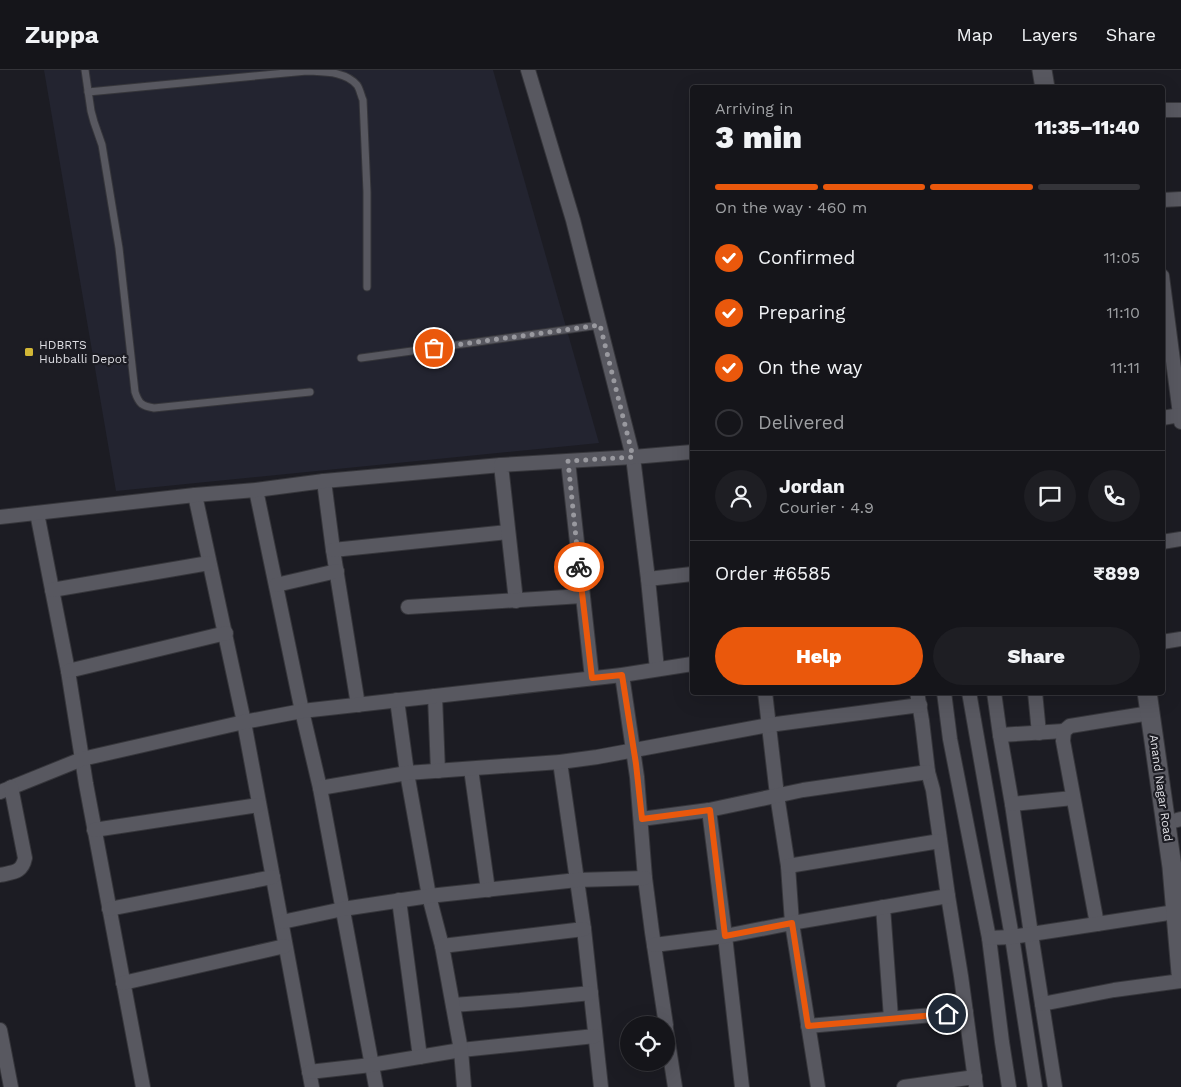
<!DOCTYPE html>
<meta charset="utf-8">
<style>
body{margin:0;font-family:"Work Sans",sans-serif;background:#1e1e23;color:#f1f3f6;height:100vh;display:flex;flex-direction:column;font-size:19px;white-space:nowrap}
*{box-sizing:border-box;margin:0}
p{font-size:16px;color:#9d9fa2}
.icon{flex:none;width:28px;height:28px;fill:none;stroke:currentColor;stroke-width:2;stroke-linecap:round;stroke-linejoin:round}
.map{position:relative;flex:1;overflow:hidden}
.drawer{position:absolute;left:690px;top:15px;width:475px;height:610px;display:flex;flex-direction:column;background:#15151a;border-radius:5px;box-shadow:0 5px 20px #0002,0 0 0 1px #343439}
.drawer>*{flex:none}
.controls{position:absolute;left:620px;top:946px;display:grid;gap:10px}
.controls a{display:grid;place-items:center;width:55px;height:55px;border-radius:50%;background:#15151a;box-shadow:0 5px 20px #0002,0 0 0 1px #343439;font-size:25px}
.pin{position:absolute;display:grid;place-items:center;width:42px;height:42px;color:#fff;margin:-21px;border:2px solid #fff;border-radius:50%;box-shadow:0 1px 5px #0007}
.courier{position:absolute;display:grid;place-items:center;width:50px;height:50px;margin:-25px;border:4px solid #ea580c;border-radius:50%;background:#fff;color:#222;box-shadow:0 1px 6px #0007}
.overview em{font-style:normal;font-weight:800}
.overview div{display:flex;flex-direction:column-reverse}
.overview{display:flex;align-items:center;justify-content:space-between;height:85px;padding:0 25px}
h1{font-size:32px;font-weight:800;line-height:38px}
.bar{display:grid;grid-template-columns:repeat(4,1fr);gap:8px 5px;align-content:center;height:60px;padding:0 25px}
.bar i{height:6px;border-radius:4px;background:#343439}
.bar .active{background:#ea580c}
.bar p{grid-column:span 4}
.line{display:flex;align-items:center;gap:12px;padding:0 25px;border-top:1px solid #343439}
.line div{flex:1}
.round{display:grid;place-items:center;flex:none;width:52px;height:52px;border-radius:26px;background:#1e1e23}
ol{padding:0 25px;list-style:none}
li{display:flex;align-items:center;gap:15px;height:55px}
li p{margin-inline-start:auto}
li .icon{padding:5px;border-radius:50%;background:#ea580c;color:#fff;stroke-width:4}
li:last-child{color:#9d9fa2}
li i{width:28px;height:28px;border:2px solid #343439;border-radius:50%}
.cta{display:flex;gap:10px;margin-top:auto;padding:10px 25px}
.cta a{flex:1;height:58px;border-radius:30px;background:#ea580c;color:#fff;font-size:20px;font-weight:800;line-height:58px;text-align:center}
.cta a+a{background:#1e1e23;color:#f1f3f6}
header{display:flex;align-items:center;gap:30px;box-sizing:border-box;height:70px;padding:0 25px;background:#15151a;border-bottom:1px solid #343439}
header strong{font-size:24px}
nav{display:flex;gap:28px;margin-inline-start:auto;font-size:18px}
.map>svg:first-child{display:block}
.built{fill:#232430}
.lines{fill:none;stroke-linecap:round;stroke-linejoin:round}
.lane-casing{stroke:#36363b;stroke-width:9}
.street-casing{stroke:#36363b;stroke-width:16}
.secondary-casing{stroke:#36363b;stroke-width:21}
.lane{stroke:#585860;stroke-width:7}
.street{stroke:#585860;stroke-width:14}
.secondary{stroke:#585860;stroke-width:19}
.done{stroke:#99999f;stroke-width:5;stroke-dasharray:0 9}
.route{stroke:#ea580c;stroke-width:6}
.poi-dot{fill:#d2b736;stroke:#1c1c23;stroke-width:2}
.labels{text-anchor:middle;dominant-baseline:central;stroke-width:4.5;stroke-linejoin:round;paint-order:stroke}
.poi-label{font-size:12px;fill:#dddde2;stroke:#1c1c23;text-anchor:start}
.street-label{font-size:12px;fill:#dddde2;stroke:#1c1c23}
</style>
<header>
<strong>Zuppa</strong>
<nav><a>Map</a><a>Layers</a><a>Share</a></nav>
</header>
<div class="map">
<svg width="1181" height="1017" viewBox="0 0 1181 1017">
<rect width="100%" height="100%" fill="#1c1c23"/>
<!-- built -->
<polygon class="built" points="44,0 493,0 599,373 116,421"/>
<g class="lines">
<defs>
<g id="lane">
<path d="M85,0L91,41L94,52L102,75L119,178L135,322C139,334 142,336 154,338L310,322"/>
<path d="M88,22L307,1C324,2 345,1 357,15C360,19 361,26 363,30L367,122V217"/>
<polyline points="361,288 600,255"/>
</g>
<g id="street">
<polyline points="528,0 573,150 633,387 648,509 657,599"/>
<polyline points="1162,40 1181,40"/>
<polyline points="1162,130 1181,129"/>
<polyline points="1162,206 1181,352"/>
<polyline points="1162,348 1181,345"/>
<polyline points="568,391 592,608"/>
<polyline points="324,411 333,480 358,635"/>
<polyline points="256,420 302,641 320,718 376,1017"/>
<polyline points="195,425 244,652 312,1017"/>
<polyline points="37,443 68,601 86,714 143,1017"/>
<polyline points="0,447 195,425 256,420 324,411 501,395"/>
<polyline points="1162,472 1181,469"/>
<polyline points="333,480 508,462"/>
<polyline points="648,509 692,504"/>
<polyline points="276,515 337,501"/>
<polyline points="52,520 209,493"/>
<polyline points="516,531 501,395 633,387 692,382"/>
<polyline points="408,537 582,526"/>
<polyline points="1162,572 1181,569"/>
<polyline points="68,601 226,563"/>
<polyline points="622,605 637,707 645,808 652,862 666,955"/>
<polyline points="765,622 777,725 788,796 792,853 818,1017"/>
<polyline points="917,622 922,651 928,702 933,720 948,826 961,906 976,1017"/>
<polyline points="944,622 950,669 989,868 1002,972 1009,1017"/>
<polyline points="969,622 1012,867 1035,1017"/>
<polyline points="994,622 1000,665 1012,734 1031,864 1055,1017"/>
<polyline points="1035,622 1039,663"/>
<polyline points="435,626 438,701"/>
<polyline points="397,630 407,703 429,826 442,876"/>
<polyline points="1000,665 1064,661"/>
<polyline points="560,692 584,859 601,1017"/>
<polyline points="471,699 488,820"/>
<polyline points="320,718 407,703 560,692 597,687 769,655 920,635"/>
<polyline points="0,722 82,689 244,652 302,641 622,605 692,594"/>
<polyline points="1012,734 1073,728"/>
<polyline points="709,740 725,866 742,1017"/>
<polyline points="641,749 709,740 803,720 928,702"/>
<polyline points="1166,753 1181,749"/>
<polyline points="94,760 259,735"/>
<polyline points="788,796 940,771"/>
<path d="M0,805C13,802 22,803 25,788L11,717"/>
<polyline points="399,830 420,987"/>
<polyline points="883,837 891,948"/>
<polyline points="109,839 273,807"/>
<polyline points="282,852 343,839 429,826 577,810 645,808"/>
<polyline points="1097,854 1063,671 1064,661 1070,656 1150,643"/>
<polyline points="989,868 1012,867 1175,842"/>
<polyline points="654,875 725,866 792,853 948,826"/>
<polyline points="123,913 285,876"/>
<polyline points="1042,934 1114,920 1181,911"/>
<polyline points="453,935 520,930 591,923"/>
<polyline points="808,956 966,942"/>
<polyline points="666,959 675,1017"/>
<polyline points="0,960 11,1017"/>
<polyline points="309,1002 371,995 461,980 595,966"/>
<polyline points="464,1017 461,980 442,876 584,859"/>
<polyline points="904,1017 975,1007"/>
</g>
<g id="secondary">
<polyline points="1042,0 1045,18"/>
<polyline points="1147,622 1172,797 1181,903"/>
</g>
</defs>
<!-- lane casing -->
<use href="#lane" class="lane-casing"/>
<!-- street casing -->
<use href="#street" class="street-casing"/>
<!-- secondary casing -->
<use href="#secondary" class="secondary-casing"/>
<!-- lane -->
<use href="#lane" class="lane"/>
<!-- street -->
<use href="#street" class="street"/>
<!-- secondary -->
<use href="#secondary" class="secondary"/>
</g>
<g class="lines">
<!-- done -->
<polyline class="done" points="434,278 600,255 633,387 568,391 579,497"/>
<!-- route -->
<polyline class="route" points="579,497 592,608 622,605 636,694 642,749 710,740 725,866 792,853 808,956 947,944"/>
</g>
<!-- markers -->
<rect class="poi-dot" x="24" y="277" width="10" height="10" rx="2.5"/>
<g class="labels">
<!-- poi labels -->
<g class="poi-label">
<text x="39" y="275">HDBRTS<tspan x="39" dy="14">Hubballi Depot</tspan></text>
</g>
<!-- street labels -->
<g class="street-label">
<text transform="translate(1161 718) rotate(82)">Anand Nagar Road</text>
</g>
</g>
</svg>
<div class="controls">
<a><svg class="icon" aria-label="locate" viewBox="0 0 24 24"><circle cx="12" cy="12" r="6"/><path d="M12 2v4M12 18v4M2 12h4M18 12h4"/></svg></a>
</div>
<div class="pin" style="left:434px;top:278px;background:#ea580c"><svg class="icon" aria-label="bag" viewBox="0 0 24 24"><path d="M5 8h14l-1 12H6zM9 8a3 3 0 0 1 6 0"/></svg></div>
<div class="pin" style="left:947px;top:944px;background:#1f2937"><svg class="icon" aria-label="home" viewBox="0 0 24 24"><path d="M3 11l9-7 9 7M6 9v11h12V9"/></svg></div>
<div class="courier" style="left:579px;top:497px"><svg class="icon" aria-label="bike" viewBox="0 0 24 24"><circle cx="6" cy="16" r="4"/><circle cx="18" cy="16" r="4"/><path d="M6 16l4-8h5l3 8M10 8l3 8H6M13 5h3"/></svg></div>
<section class="drawer">
<div class="overview"><div><h1>3 min</h1><p>Arriving in</p></div><em>11:35–11:40</em></div>
<div class="bar"><i class="active"></i><i class="active"></i><i class="active"></i><i></i><p>On the way · 460 m</p></div>
<ol>
<li><svg class="icon" aria-label="check" viewBox="0 0 24 24"><path d="M5 12l5 5 9-10"/></svg>Confirmed<p>11:05</p></li>
<li><svg class="icon" aria-label="check" viewBox="0 0 24 24"><path d="M5 12l5 5 9-10"/></svg>Preparing<p>11:10</p></li>
<li><svg class="icon" aria-label="check" viewBox="0 0 24 24"><path d="M5 12l5 5 9-10"/></svg>On the way<p>11:11</p></li>
<li><i></i>Delivered</li>
</ol>
<div class="line" style="height:90px"><a class="round"><svg class="icon" aria-label="person" viewBox="0 0 24 24"><circle cx="12" cy="8" r="4"/><path d="M4 21q1-7 8-7t8 7"/></svg></a><div><b>Jordan</b><p>Courier · 4.9</p></div><a class="round"><svg class="icon" aria-label="chat" viewBox="0 0 24 24"><path d="M4 5h16v11H9l-5 4z"/></svg></a><a class="round"><svg class="icon" aria-label="phone" viewBox="0 0 24 24"><path d="M5 4h4l2 5-3 2q2 4 5 5l2-3 5 2v4C11 20 4 13 5 4z"/></svg></a></div>
<div class="line" style="height:65px"><div>Order #6585</div><b>₹899</b></div>
<div class="cta"><a>Help</a><a>Share</a></div>
</section>
</div>
